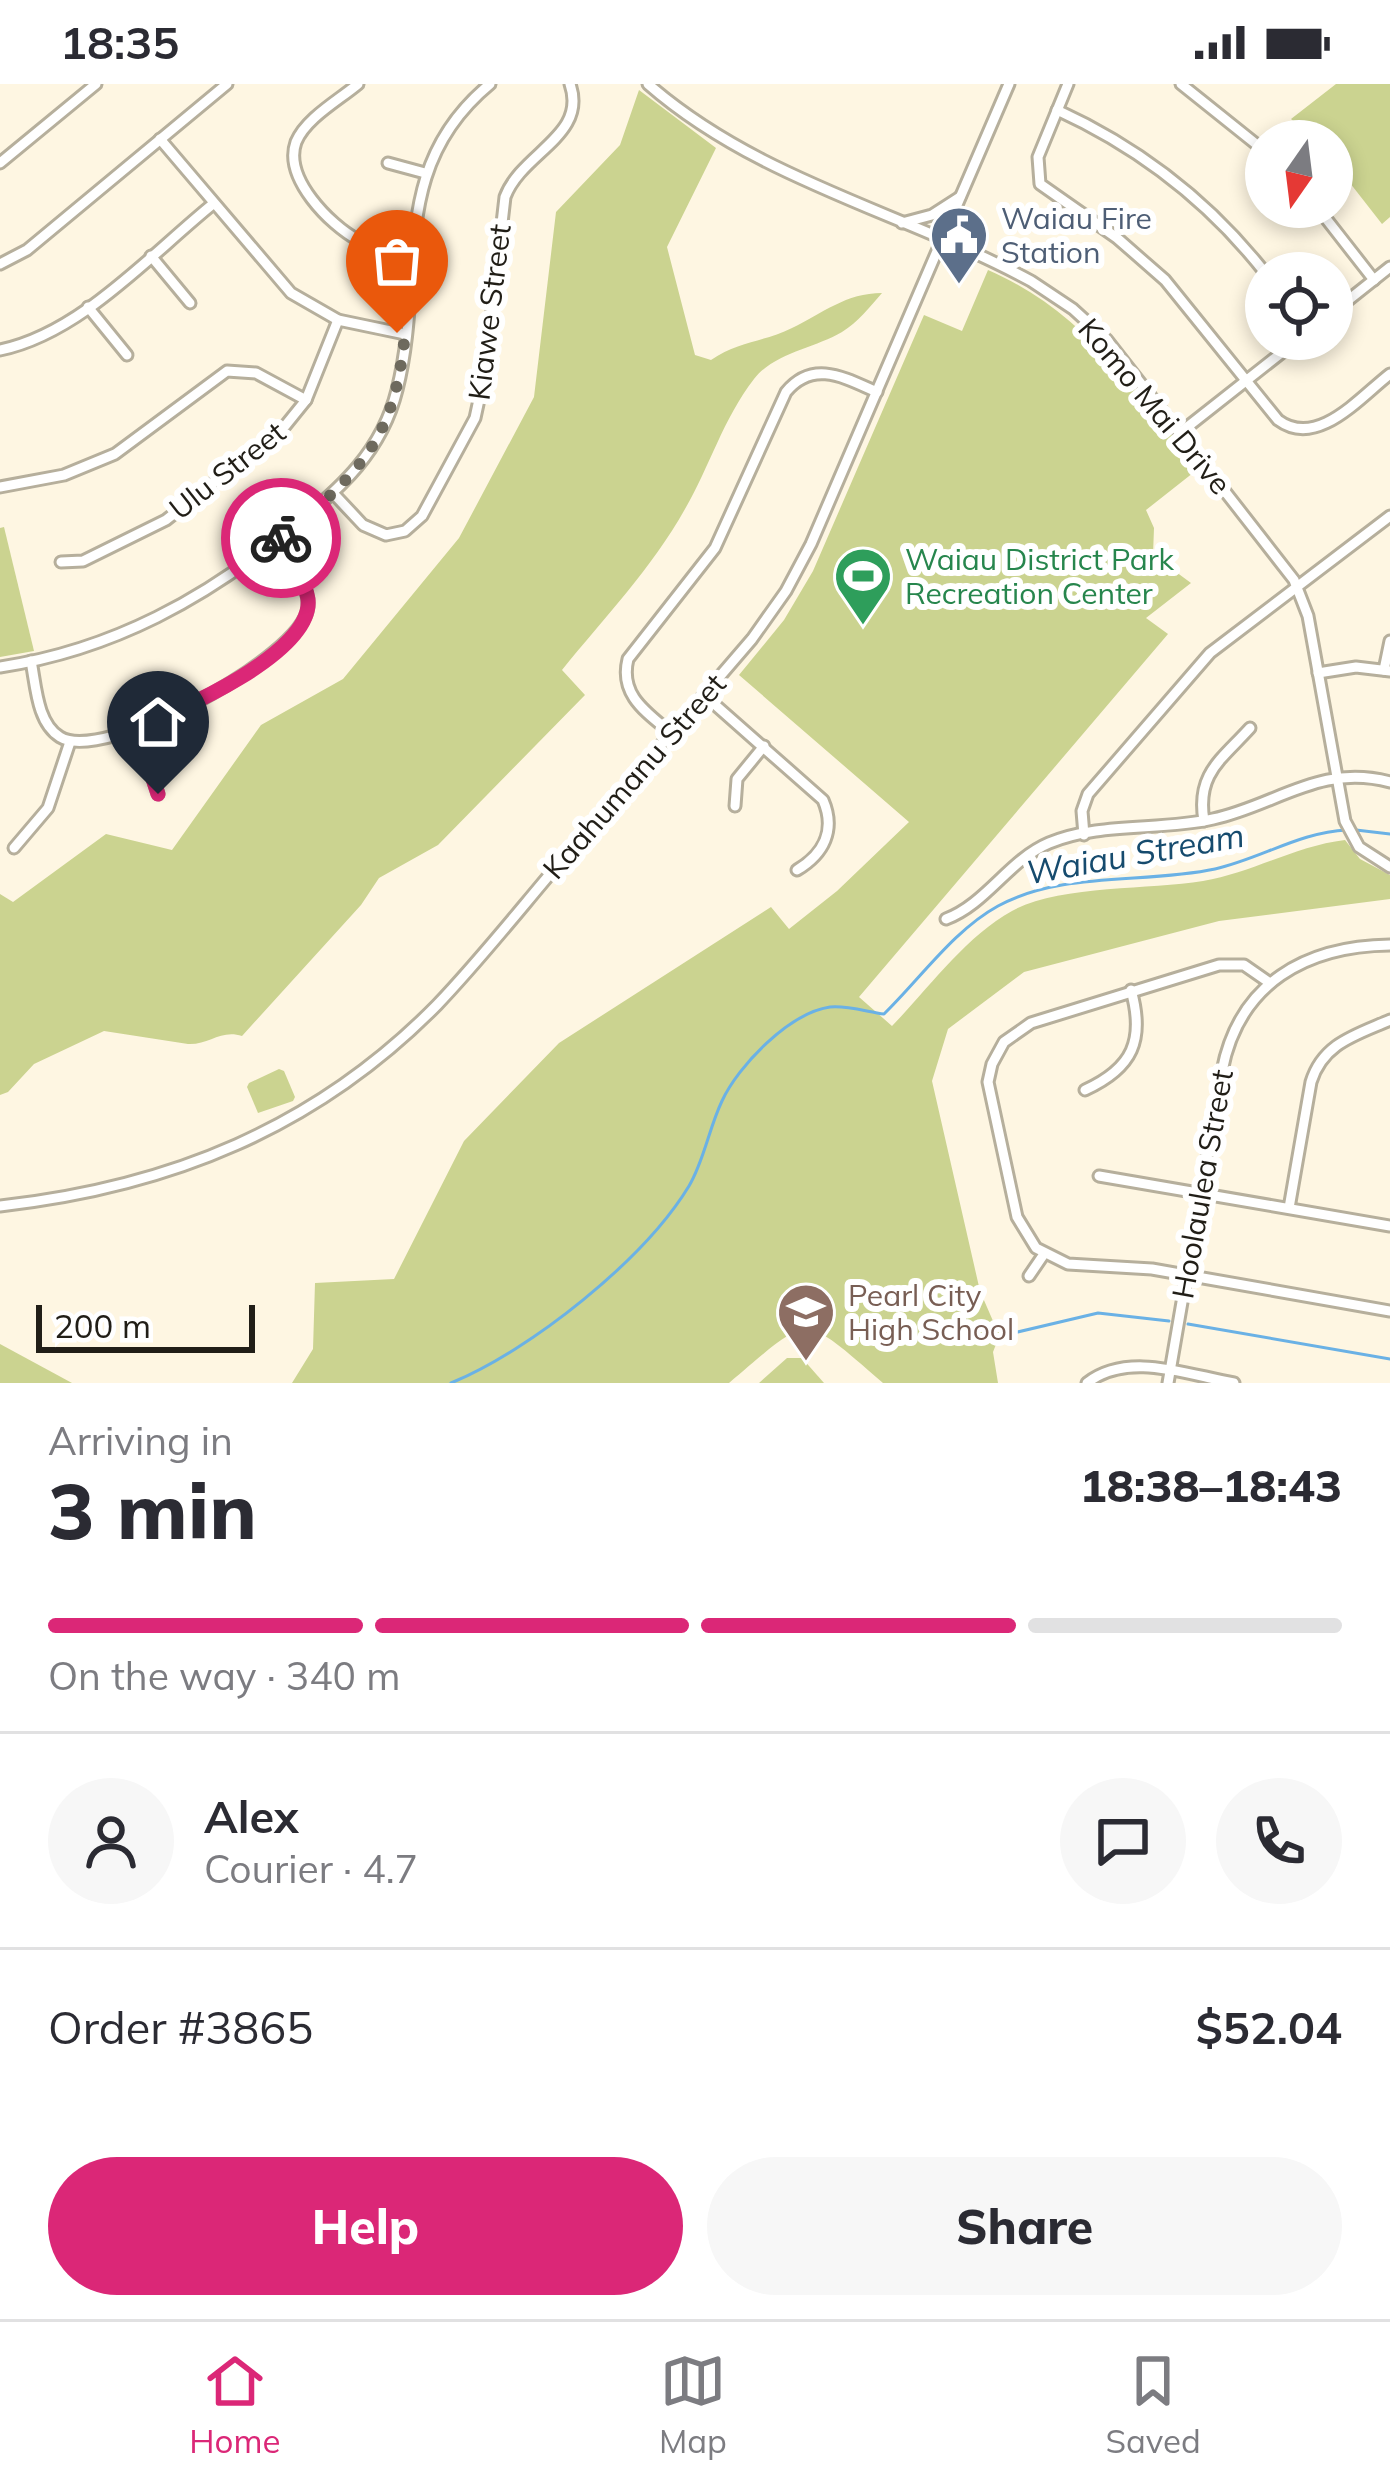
<!DOCTYPE html>
<meta charset="utf-8">
<style>
body{margin:0;font-family:Mulish,sans-serif;background:#f7f7f7;color:#2b2b33;height:100vh;display:flex;flex-direction:column;font-size:45px;white-space:nowrap}
*{box-sizing:border-box;margin:0}
p{font-size:39px;color:#7c7c81}
.icon{flex:none;width:66px;height:66px;fill:none;stroke:currentColor;stroke-width:2;stroke-linecap:round;stroke-linejoin:round}
.map{position:relative;height:1299px;overflow:hidden}
.side{display:flex;flex-direction:column;background:#fff;flex:1}
.side>*{flex:none}
.needle{width:78px;rotate:194deg}
.tools{position:absolute;left:1245px;top:36px;display:grid;gap:24px}
.tools a{display:grid;place-items:center;width:108px;height:108px;border-radius:50%;background:#fff;box-shadow:0 6px 18px #0003;font-size:60px}
.scale{position:absolute;left:36px;bottom:30px;width:219px;box-sizing:border-box;padding-left:12px;border:6px solid #211e17;border-top:0;font-size:33px;line-height:42px;white-space:nowrap;color:#211e17;-webkit-text-stroke:9px #fff;paint-order:stroke}
.pin{position:absolute;display:grid;place-items:center;width:102px;height:102px;color:#fff;margin:-123px -51px;border-radius:50% 50% 50% 0;rotate:-45deg;box-shadow:0 0 12px #0007}
.pin .icon{rotate:45deg}
.courier{position:absolute;display:grid;place-items:center;width:120px;height:120px;margin:-60px;border:9px solid #db2777;border-radius:50%;background:#fff;color:#222;box-shadow:0 3px 15px #0007}
.overview em{font-style:normal;font-weight:800}
.overview div{display:flex;flex-direction:column-reverse}
.overview{display:flex;align-items:center;justify-content:space-between;height:204px;padding:0 48px}
h1{font-size:78px;font-weight:800;line-height:90px}
.bar{display:grid;grid-template-columns:repeat(4,1fr);gap:18px 12px;align-content:center;height:144px;padding:0 48px}
.bar i{height:15px;border-radius:9px;background:#e1e1e2}
.bar .current{background:#db2777}
.bar p{grid-column:span 4}
.line{display:flex;align-items:center;gap:30px;padding:0 48px;border-top:3px solid #e1e1e2}
.line div{flex:1}
.round{display:grid;place-items:center;flex:none;width:126px;height:126px;border-radius:63px;background:#f7f7f7}
.button{display:flex;gap:24px;margin-top:auto;padding:24px 48px}
.button a{flex:1;height:138px;border-radius:72px;background:#db2777;color:#fff;font-size:48px;font-weight:800;line-height:138px;text-align:center}
.button a+a{background:#f7f7f7;color:#2b2b33}
.status{display:flex;justify-content:space-between;align-items:center;height:84px;padding:0 60px;background:#fff;direction:ltr}
.status svg{height:33px;fill:currentColor}
.menu{display:flex;justify-content:space-around;align-items:center;height:168px;border-top:3px solid #e1e1e2;background:#fff;font-size:33px;color:#7c7c81}
.menu a{display:grid;justify-items:center;gap:6px}
.menu .current{color:#db2777}
.map>svg:first-child{display:block}
.green{fill:#cbd390}
.lines{fill:none;stroke-linecap:round;stroke-linejoin:round}
.stream{stroke:#6ab1e5;stroke-width:3}
.minor-casing{stroke:#b6af9c;stroke-width:15}
.minor{stroke:#fff;stroke-width:9}
.done{stroke:#6e6a5e;stroke-width:12;stroke-dasharray:0 21.6}
.route{stroke:#db2777;stroke-width:15}
.labels{text-anchor:middle;dominant-baseline:central;stroke-width:12;stroke-linejoin:round;paint-order:stroke}
.service-label{font-size:30px;fill:#4e5e75;stroke:#fff;text-anchor:start}
.street-label{font-size:30px;fill:#211e17;stroke:#fff}
.leisure-label{font-size:30px;fill:#27864d;stroke:#fff;text-anchor:start}
.education-label{font-size:30px;fill:#785e54;stroke:#fff;text-anchor:start}
.water-label{font-size:33px;font-style:italic;fill:#164b6e;stroke:#fff}
</style>
<div class="status"><b>18:35</b><svg viewBox="0 0 49 12"><path d="M0 12V9h3v3zM5 12V6h3v6zM10 12V3h3v9zM15 12V0h3v12zM26 1h20v11H26zM47 4h2v5h-2z"/></svg></div>
<div class="map">
<svg width="1390" height="1299" viewBox="0 0 1390 1299">
<rect width="100%" height="100%" fill="#fef6e2"/>
<!-- green -->
<g class="green">
<polygon points="1336,0 1390,0 1390,133 1382,140 1332,76 1332,57 1316,57 1291,35"/>
<path d="M639,6L716,64L667,163L695,271L711,276C739,257 764,258 792,244C823,229 846,209 882,209C870,223 858,238 842,248C815,264 774,269 754,295C723,335 710,382 685,425C652,484 604,534 562,586L585,611L438,761L379,794L361,821L242,952C221,945 209,961 188,960L104,947L34,980L8,1008L0,1011V810L13,818L106,750L172,766L261,641L343,595L459,454L534,313L556,128L620,61Z"/>
<path d="M988,186C1083,227 1137,307 1198,385L1146,426L1154,444L1153,471L1191,499L1146,534L1168,550L859,913L892,942C929,904 965,853 1012,827C1058,801 1149,806 1203,797C1252,789 1295,762 1345,756L1360,775L1390,791V815L1219,837L1024,888L948,945L932,997L980,1207L993,1237L1002,1245L993,1268L998,1299H883C800,1228 812,1229 729,1299H292L313,1265L315,1199L394,1195L464,1057L559,959L771,823L789,845L837,807L909,738L739,591L784,536L813,487L924,231L962,247Z"/>
<polygon points="4,443 34,567 0,573 0,444"/>
<polygon points="279,985 284,987 295,1013 293,1017 258,1029 247,1003 249,999"/>
<polygon points="0,1260 72,1299 0,1299"/>
<polygon points="787,1274 802,1274 824,1299 759,1299"/>
</g>
<g class="lines">
<!-- stream -->
<g class="stream">
<polyline points="1356,746 1390,750"/>
<polyline points="1188,1240 1390,1275"/>
<polyline points="1005,1251 1098,1229 1169,1237"/>
<path d="M451,1299C531,1266 644,1176 689,1102C704,1077 709,1044 722,1017C738,982 789,929 830,923C846,921 868,928 884,930C920,895 954,846 998,822C1062,787 1145,800 1215,785C1260,775 1300,748 1347,746"/>
</g>
<defs>
<g id="minor">
<path d="M358,0C339,16 306,34 296,58C283,94 330,141 358,156C376,166 395,167 414,168"/>
<path d="M648,0C759,97 904,128 1031,197L1073,225L1107,256L1294,496L1308,532L1345,737L1359,763L1390,783"/>
<path d="M1068,0L1038,73L1040,100L1117,154L1165,196L1278,336C1317,365 1359,314 1390,290"/>
<polyline points="1181,0 1266,68"/>
<path d="M1057,26C1140,64 1209,117 1266,190"/>
<polyline points="160,55 291,209 338,236 405,250"/>
<polyline points="0,79 96,0"/>
<polyline points="388,79 425,89"/>
<polyline points="1317,123 1374,196"/>
<polyline points="902,139 932,131 960,113"/>
<polyline points="151,172 190,219"/>
<polyline points="0,180 27,166 227,0"/>
<polyline points="88,223 127,271"/>
<polyline points="1332,229 1390,183"/>
<path d="M0,266C80,250 151,170 213,120"/>
<polyline points="1181,348 1299,255"/>
<polyline points="0,403 64,391 115,370 227,287 256,289 306,316"/>
<path d="M334,410L363,441L386,451L405,447L422,432L475,334L485,288L505,113C522,68 588,52 570,0"/>
<polyline points="61,478 83,477 166,436 285,342 306,316 338,236"/>
<path d="M31,577C36,602 37,639 60,653C103,680 303,574 308,523C310,498 287,479 272,461"/>
<path d="M0,583C113,566 207,514 294,442C341,404 382,367 397,306C426,192 387,85 490,0"/>
<polyline points="1384,586 1390,557"/>
<polyline points="1318,589 1356,583 1390,587"/>
<path d="M704,611L823,716C836,746 824,770 797,786"/>
<polyline points="136,643 158,710"/>
<path d="M671,649C646,628 619,611 628,575L715,464L786,308C813,275 845,294 877,308"/>
<polyline points="735,722 737,695 764,662"/>
<path d="M1204,737C1196,690 1221,676 1250,644"/>
<polyline points="1084,751 1082,727 1088,710 1210,569 1390,432"/>
<polyline points="14,764 48,724 70,658"/>
<path d="M946,835C986,820 1009,776 1049,759C1099,738 1161,747 1213,735C1275,722 1320,679 1390,698"/>
<polyline points="1270,899 1244,881 1219,881 1031,939 1004,958 992,980 988,998 1017,1133 1036,1164 1068,1180 1152,1185 1390,1227"/>
<path d="M1085,1006C1133,984 1145,956 1131,906"/>
<polyline points="1099,1092 1390,1142"/>
<path d="M0,1122C170,1103 316,1044 437,921C479,877 517,829 556,783C621,707 687,631 752,555L786,507L811,460L1009,0"/>
<path d="M1289,1124L1311,998C1323,959 1356,951 1390,936"/>
<polyline points="1029,1192 1044,1170"/>
<path d="M1087,1299C1128,1267 1188,1291 1234,1299"/>
<path d="M1168,1299L1222,987C1239,899 1306,862 1390,861"/>
</g>
</defs>
<!-- minor casing -->
<use href="#minor" class="minor-casing"/>
<!-- minor -->
<use href="#minor" class="minor"/>
</g>
<g class="lines">
<!-- done -->
<path class="done" d="M281,454C361,387 394,358 405,250L397,249"/>
<!-- route -->
<path class="route" d="M158,710L136,643C178,628 314,569 308,515C305,494 285,476 272,461L281,454"/>
</g>
<!-- icons -->
<defs>
<symbol id="civic-pin" viewBox="-11 -11 22 30"><path d="M0 17L-7.5 6A9.5 9.5 0 1 1 7.5 6Z" fill="#5c6f8a" stroke="#fff"/><path d="M-.6-6.5H3V-4.5H.6V-3L4-1V1h2V6H-6V1h2V-1L-.6-3ZM-1.2 2.5V6h2.4V2.5Z" fill="#fff"/></symbol>
<symbol id="stadium-pin" viewBox="-11 -11 22 30"><path d="M0 17L-7.5 6A9.5 9.5 0 1 1 7.5 6Z" fill="#2e9e5b" stroke="#fff"/><path d="M0-5a6.5 5 0 1 0 0 10a6.5 5 0 1 0 0-10ZM-3.5-1.8h7v3.6h-7Z" fill="#fff"/></symbol>
<symbol id="school-pin" viewBox="-11 -11 22 30"><path d="M0 17L-7.5 6A9.5 9.5 0 1 1 7.5 6Z" fill="#8d6e63" stroke="#fff"/><path d="M0-5L7-2L0 1L-7-2ZM-4 1L0 2.5L4 1V4Q0 6-4 4Z" fill="#fff"/></symbol>
</defs>
<g fill-rule="evenodd">
<use href="#civic-pin" x="926" y="118" width="66" height="90"/>
<use href="#stadium-pin" x="830" y="459" width="66" height="90"/>
<use href="#school-pin" x="773" y="1195" width="66" height="90"/>
</g>
<g class="labels">
<!-- service labels -->
<g class="service-label">
<text x="1001" y="134">Waiau Fire<tspan x="1001" dy="34">Station</tspan></text>
</g>
<!-- street labels -->
<g class="street-label">
<text transform="translate(489 228) rotate(-83)">Kiawe Street</text>
<text transform="translate(1155 322) rotate(50)">Komo Mai Drive</text>
<text transform="translate(227 386) rotate(-38)">Ulu Street</text>
<text transform="translate(634 692) rotate(-49)">Kaahumanu Street</text>
<text transform="translate(1202 1100) rotate(-80)">Hoolaulea Street</text>
</g>
<!-- leisure labels -->
<g class="leisure-label">
<text x="905" y="475">Waiau District Park<tspan x="905" dy="34">Recreation Center</tspan></text>
</g>
<!-- education labels -->
<g class="education-label">
<text x="848" y="1211">Pearl City<tspan x="848" dy="34">High School</tspan></text>
</g>
<!-- water labels -->
<g class="water-label">
<text transform="translate(1135 769) rotate(-10)">Waiau Stream</text>
</g>
</g>
</svg>
<div class="tools">
<a><svg class="needle" viewBox="-14 -14 28 28"><path d="M0-13l5 13h-10z" fill="#e53935"/><path d="M0 13l5-13h-10z" fill="#7c7c81"/></svg></a>
<a><svg class="icon" aria-label="locate" viewBox="0 0 24 24"><circle cx="12" cy="12" r="6"/><path d="M12 2v4M12 18v4M2 12h4M18 12h4"/></svg></a>
</div>
<div class="scale">200 m</div>
<div class="pin" style="left:397px;top:249px;background:#ea580c"><svg class="icon" aria-label="bag" viewBox="0 0 24 24"><path d="M5 8h14l-1 12H6zM9 8a3 3 0 0 1 6 0"/></svg></div>
<div class="pin" style="left:158px;top:710px;background:#1f2937"><svg class="icon" aria-label="home" viewBox="0 0 24 24"><path d="M3 11l9-7 9 7M6 9v11h12V9"/></svg></div>
<div class="courier" style="left:281px;top:454px"><svg class="icon" aria-label="bike" viewBox="0 0 24 24"><circle cx="6" cy="16" r="4"/><circle cx="18" cy="16" r="4"/><path d="M6 16l4-8h5l3 8M10 8l3 8H6M13 5h3"/></svg></div>
</div>
<section class="side">
<div class="overview"><div><h1>3 min</h1><p>Arriving in</p></div><em>18:38–18:43</em></div>
<div class="bar"><i class="current"></i><i class="current"></i><i class="current"></i><i></i><p>On the way · 340 m</p></div>
<div class="line" style="height:216px"><a class="round"><svg class="icon" aria-label="person" viewBox="0 0 24 24"><circle cx="12" cy="8" r="4"/><path d="M4 21q1-7 8-7t8 7"/></svg></a><div><b>Alex</b><p>Courier · 4.7</p></div><a class="round"><svg class="icon" aria-label="chat" viewBox="0 0 24 24"><path d="M4 5h16v11H9l-5 4z"/></svg></a><a class="round"><svg class="icon" aria-label="phone" viewBox="0 0 24 24"><path d="M5 4h4l2 5-3 2q2 4 5 5l2-3 5 2v4C11 20 4 13 5 4z"/></svg></a></div>
<div class="line" style="height:156px"><div>Order #3865</div><b>$52.04</b></div>
<div class="button"><a>Help</a><a>Share</a></div>
</section>
<nav class="menu">
<a class="current"><svg class="icon" aria-label="home" viewBox="0 0 24 24"><path d="M3 11l9-7 9 7M6 9v11h12V9"/></svg>Home</a>
<a><svg class="icon" aria-label="map" viewBox="0 0 24 24"><path d="M3 6l6-2 6 2 6-2v14l-6 2-6-2-6 2zM9 4v14M15 6v14"/></svg>Map</a>
<a><svg class="icon" aria-label="saved" viewBox="0 0 24 24"><path d="M7 4h10v16l-5-4-5 4z"/></svg>Saved</a>
</nav>
